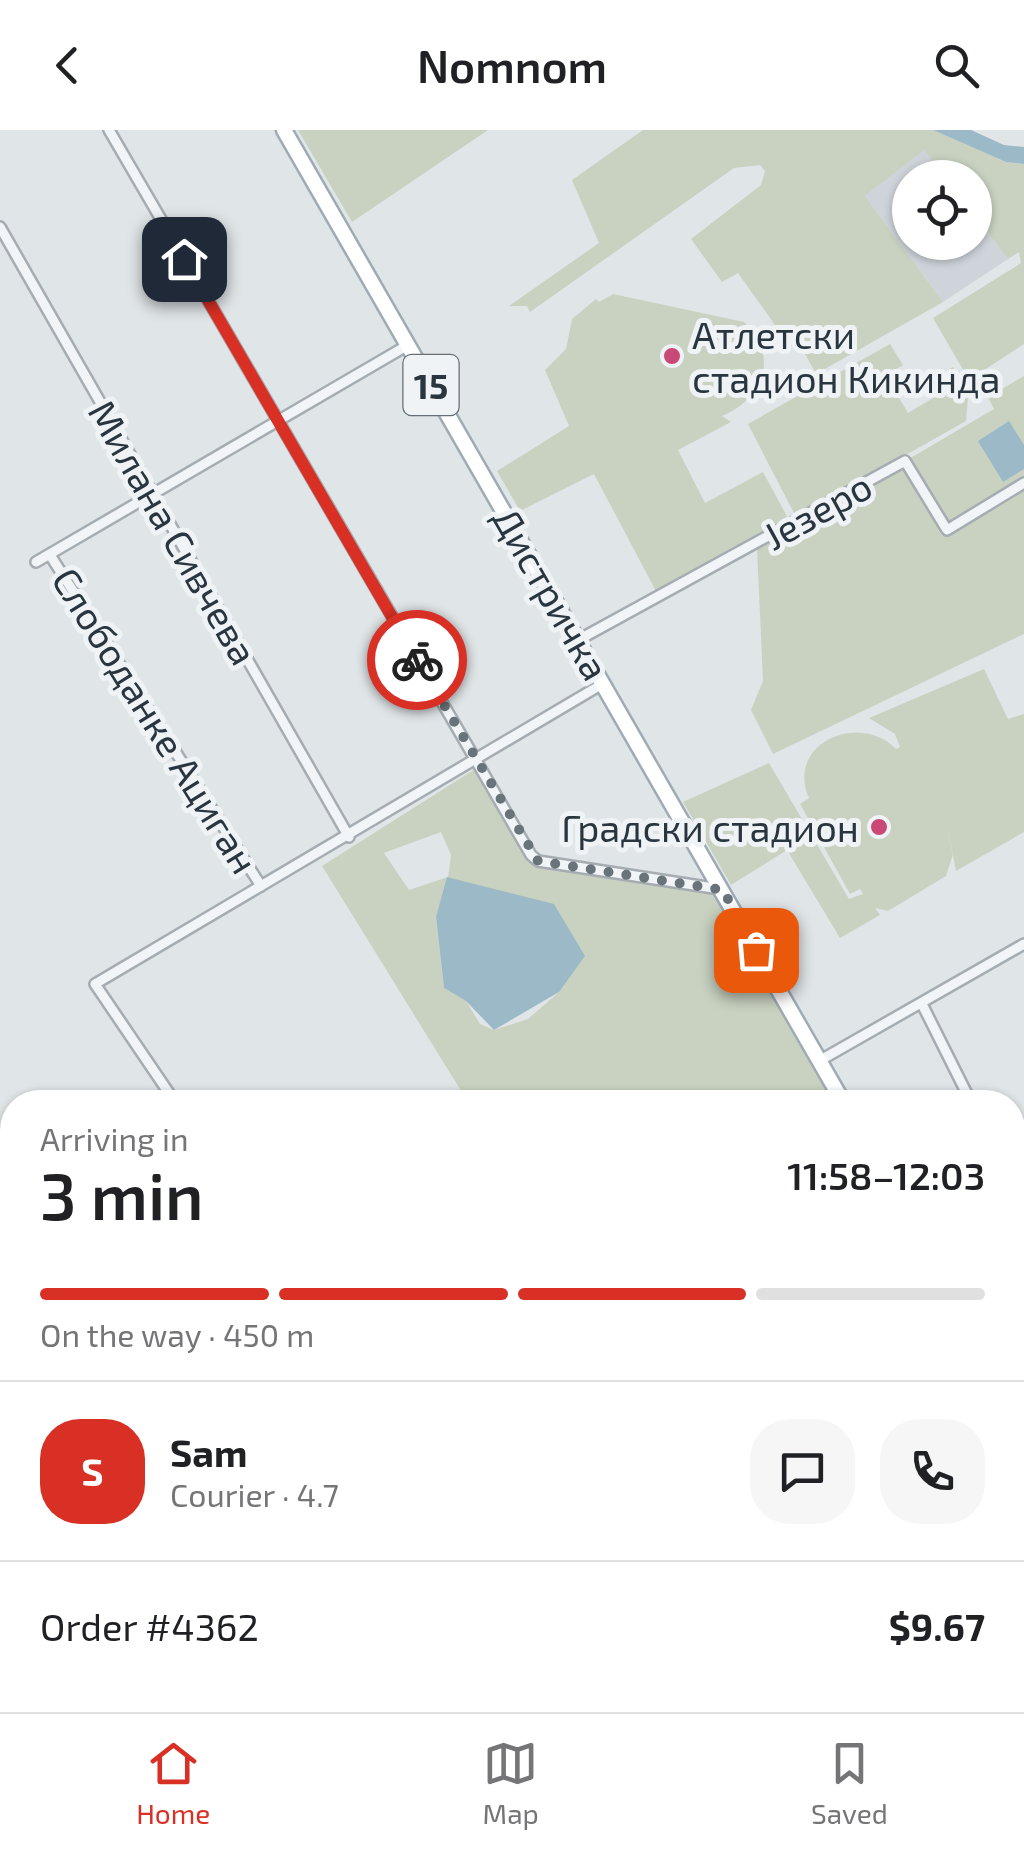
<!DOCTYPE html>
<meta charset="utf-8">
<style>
body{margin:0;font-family:"Exo 2",sans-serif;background:#f6f6f6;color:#202124;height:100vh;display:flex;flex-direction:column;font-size:38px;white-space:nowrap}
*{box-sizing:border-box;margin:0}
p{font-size:32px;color:#757577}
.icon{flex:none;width:55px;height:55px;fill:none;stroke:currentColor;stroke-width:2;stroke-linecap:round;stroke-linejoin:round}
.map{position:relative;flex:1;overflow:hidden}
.sheet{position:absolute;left:0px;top:960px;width:1025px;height:622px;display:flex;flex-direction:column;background:#fff;border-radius:40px 40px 0 0;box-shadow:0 2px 8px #0004}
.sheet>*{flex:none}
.controls{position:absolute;left:892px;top:30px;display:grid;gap:20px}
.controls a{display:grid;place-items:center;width:100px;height:100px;border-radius:50%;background:#fff;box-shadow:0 2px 8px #0004;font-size:50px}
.pin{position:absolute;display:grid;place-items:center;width:85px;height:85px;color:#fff;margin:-42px;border-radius:20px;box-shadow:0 5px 15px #0006}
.courier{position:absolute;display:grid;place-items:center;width:100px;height:100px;margin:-50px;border:8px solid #d93025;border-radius:50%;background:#fff;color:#222;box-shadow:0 2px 12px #0007}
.headline em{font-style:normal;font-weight:600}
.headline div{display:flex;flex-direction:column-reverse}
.headline{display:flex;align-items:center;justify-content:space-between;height:170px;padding:0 40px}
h1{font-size:65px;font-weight:600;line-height:75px}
.bar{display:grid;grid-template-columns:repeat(4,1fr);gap:15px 10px;align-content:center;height:120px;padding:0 40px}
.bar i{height:12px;border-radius:8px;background:#e0e0e0}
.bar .current{background:#d93025}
.bar p{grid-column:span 4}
.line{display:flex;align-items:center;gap:25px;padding:0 40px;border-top:2px solid #e0e0e0}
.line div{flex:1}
.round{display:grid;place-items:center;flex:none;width:105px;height:105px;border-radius:40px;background:#f6f6f6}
header{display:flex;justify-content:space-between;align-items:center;height:130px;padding:0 40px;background:#fff;font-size:45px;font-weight:600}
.dock{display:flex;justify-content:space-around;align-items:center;height:140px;border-top:2px solid #e0e0e0;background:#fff;font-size:28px;color:#757577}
.dock a{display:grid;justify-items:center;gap:5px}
.dock .current{color:#d93025}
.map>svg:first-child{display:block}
.built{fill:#ced4da}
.green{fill:#c9d2c1;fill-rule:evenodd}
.water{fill:#9cb9c7}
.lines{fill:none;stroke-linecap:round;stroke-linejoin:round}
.street-casing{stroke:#a5adb2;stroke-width:14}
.primary-casing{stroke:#9fabb4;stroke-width:19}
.street{stroke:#f2f5f7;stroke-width:9}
.primary{stroke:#fff;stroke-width:14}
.done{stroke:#69737a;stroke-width:10;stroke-dasharray:0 18}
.route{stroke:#d93025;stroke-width:12}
.poi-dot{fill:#ca4875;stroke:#eff3f6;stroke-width:4}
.labels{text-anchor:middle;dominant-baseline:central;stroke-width:10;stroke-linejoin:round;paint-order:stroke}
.shield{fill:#eff3f6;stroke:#646e76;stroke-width:2.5}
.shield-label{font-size:35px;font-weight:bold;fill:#29353f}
.poi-label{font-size:38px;fill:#29353f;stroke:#eff3f6;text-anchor:start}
.street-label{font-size:38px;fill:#29353f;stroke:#eff3f6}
</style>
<header><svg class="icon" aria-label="back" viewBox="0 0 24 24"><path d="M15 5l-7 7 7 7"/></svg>Nomnom<svg class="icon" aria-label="search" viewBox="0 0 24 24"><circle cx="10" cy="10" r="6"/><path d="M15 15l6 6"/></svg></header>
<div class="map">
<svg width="1024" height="1582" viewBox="0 0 1024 1582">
<rect width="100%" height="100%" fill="#e0e5e8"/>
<!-- built -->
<g class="built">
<polygon points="924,19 946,47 910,48 910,112 975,112 975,86 1008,129 943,172 865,66"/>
<polygon points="718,1570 815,1570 823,1582 724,1582"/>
</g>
<!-- green -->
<g class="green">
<polygon points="298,0 488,0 352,92"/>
<polygon points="643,0 933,0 1006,32 1024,34 1024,214 969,250 933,188 1021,133 1019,122 1008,129 975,86 975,48 946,47 924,20 865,66 943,172 816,244 799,213 790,216 738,143 722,152 691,109 761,55 765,41 760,35 734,38 530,182 527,176 509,176 599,113 572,50"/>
<path d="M613,164L744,192C780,225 764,269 722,286L731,292L678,320L705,373L763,342L789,390L657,463L594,344L520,381L497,341L569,296L545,240L566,219L572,189L596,169L599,172Z"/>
<polygon points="890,214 903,235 886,246 908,283 933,268 925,254 953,237 968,267 966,291 796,387 748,294"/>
<polygon points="1024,246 1024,348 938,400 942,406 1024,357 1024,504 773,624 751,580 763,551 757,418 994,279 988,267"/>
<path d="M984,539L1008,589L1024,584V702L956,741L948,700L953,724L946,746L888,781L875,778L880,785L840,808L787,720L731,755L683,672L769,633L849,769L863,764L860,759L850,764L800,674L809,668C785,614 859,581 896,619L900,617L895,604L869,588Z"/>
<path d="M475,639L534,735L715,765L832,972H468L322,736ZM441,702L451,725L448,747L409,760L384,723ZM447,751L553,774L559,862L528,889L494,900L480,894L466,871L444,858L436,788Z"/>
</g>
<!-- water -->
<g class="water">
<polygon points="933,0 971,0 1004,15 1024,17 1024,34 1006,32"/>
<polygon points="1009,291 1024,315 1024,339 1003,352 978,311"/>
<polygon points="447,747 554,774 585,826 559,862 494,900 466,871 444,858 436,787"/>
</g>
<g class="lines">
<defs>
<g id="street">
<polyline points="109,0 531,725 538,731 720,759"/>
<polyline points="0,97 349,707"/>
<polyline points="50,425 261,756"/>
<polyline points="36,432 408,215"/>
<polyline points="580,509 905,331 947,400 1024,353"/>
<polyline points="922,874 971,972"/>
<polyline points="819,931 1024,814"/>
<polyline points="175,972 95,854 604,553"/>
<polyline points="1012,1030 1024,1023"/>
<polyline points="1012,1055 1024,1076"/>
<polyline points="1012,1238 1024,1231"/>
<polyline points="0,1397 12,1389"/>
<polyline points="1012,1443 1024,1437"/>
<polyline points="1009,1570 1016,1582"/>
</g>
<g id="primary">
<polyline points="284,0 843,972"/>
<polyline points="1012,1275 1024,1296"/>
</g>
</defs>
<!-- street casing -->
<use href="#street" class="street-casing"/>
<!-- primary casing -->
<use href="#primary" class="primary-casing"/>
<!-- street -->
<use href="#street" class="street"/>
<!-- primary -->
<use href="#primary" class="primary"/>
</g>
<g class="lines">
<!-- done -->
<polyline class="done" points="417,530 538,731 723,760 756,820"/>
<!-- route -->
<polyline class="route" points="184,129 417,530"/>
</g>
<!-- markers -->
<g class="poi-dot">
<circle cx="672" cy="226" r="10"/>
<circle cx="879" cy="697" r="10"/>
</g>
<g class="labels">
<!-- shield labels -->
<rect class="shield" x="403.5" y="225" width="55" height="60" rx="8"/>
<g class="shield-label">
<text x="431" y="255">15</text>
</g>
<!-- poi labels -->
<g class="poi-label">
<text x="692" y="204">Атлетски<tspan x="692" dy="44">стадион Кикинда</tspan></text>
<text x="859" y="697" text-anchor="end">Градски стадион</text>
</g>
<!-- street labels -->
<g class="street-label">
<text transform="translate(817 380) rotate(-29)">Језеро</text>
<text transform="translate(174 402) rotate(60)">Милана Сивчева</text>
<text transform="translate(552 463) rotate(60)">Дистричка</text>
<text transform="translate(156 590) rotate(58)">Слободанке Ациган</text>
</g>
</g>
</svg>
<div class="controls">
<a><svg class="icon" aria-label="locate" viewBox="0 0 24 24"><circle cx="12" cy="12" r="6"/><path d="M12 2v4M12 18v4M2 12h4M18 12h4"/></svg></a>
</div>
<div class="pin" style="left:756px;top:820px;background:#ea580c"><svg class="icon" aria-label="bag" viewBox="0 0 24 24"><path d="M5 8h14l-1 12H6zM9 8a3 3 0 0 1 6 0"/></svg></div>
<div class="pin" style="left:184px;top:129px;background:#1f2937"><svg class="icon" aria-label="home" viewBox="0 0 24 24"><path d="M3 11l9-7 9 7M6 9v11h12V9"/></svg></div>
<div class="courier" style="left:417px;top:530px"><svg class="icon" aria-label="bike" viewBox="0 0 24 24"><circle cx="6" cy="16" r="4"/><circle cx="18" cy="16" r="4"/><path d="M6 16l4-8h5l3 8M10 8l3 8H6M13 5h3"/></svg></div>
<section class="sheet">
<div class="headline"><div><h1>3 min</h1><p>Arriving in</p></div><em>11:58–12:03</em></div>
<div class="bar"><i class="current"></i><i class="current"></i><i class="current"></i><i></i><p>On the way · 450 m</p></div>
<div class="line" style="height:180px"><b class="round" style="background:#d93025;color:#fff">S</b><div><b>Sam</b><p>Courier · 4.7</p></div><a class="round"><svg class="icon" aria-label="chat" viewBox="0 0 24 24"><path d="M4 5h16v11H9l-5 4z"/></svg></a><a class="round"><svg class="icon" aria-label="phone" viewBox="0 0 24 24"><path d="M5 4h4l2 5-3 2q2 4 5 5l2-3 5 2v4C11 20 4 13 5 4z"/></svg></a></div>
<div class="line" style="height:130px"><div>Order #4362</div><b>$9.67</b></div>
</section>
</div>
<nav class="dock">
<a class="current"><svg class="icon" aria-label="home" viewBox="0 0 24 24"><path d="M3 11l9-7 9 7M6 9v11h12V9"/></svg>Home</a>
<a><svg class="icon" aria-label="map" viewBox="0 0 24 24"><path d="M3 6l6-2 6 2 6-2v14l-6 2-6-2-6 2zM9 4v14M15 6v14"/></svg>Map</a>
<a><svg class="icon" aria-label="saved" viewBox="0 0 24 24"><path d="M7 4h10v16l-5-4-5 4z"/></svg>Saved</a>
</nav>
